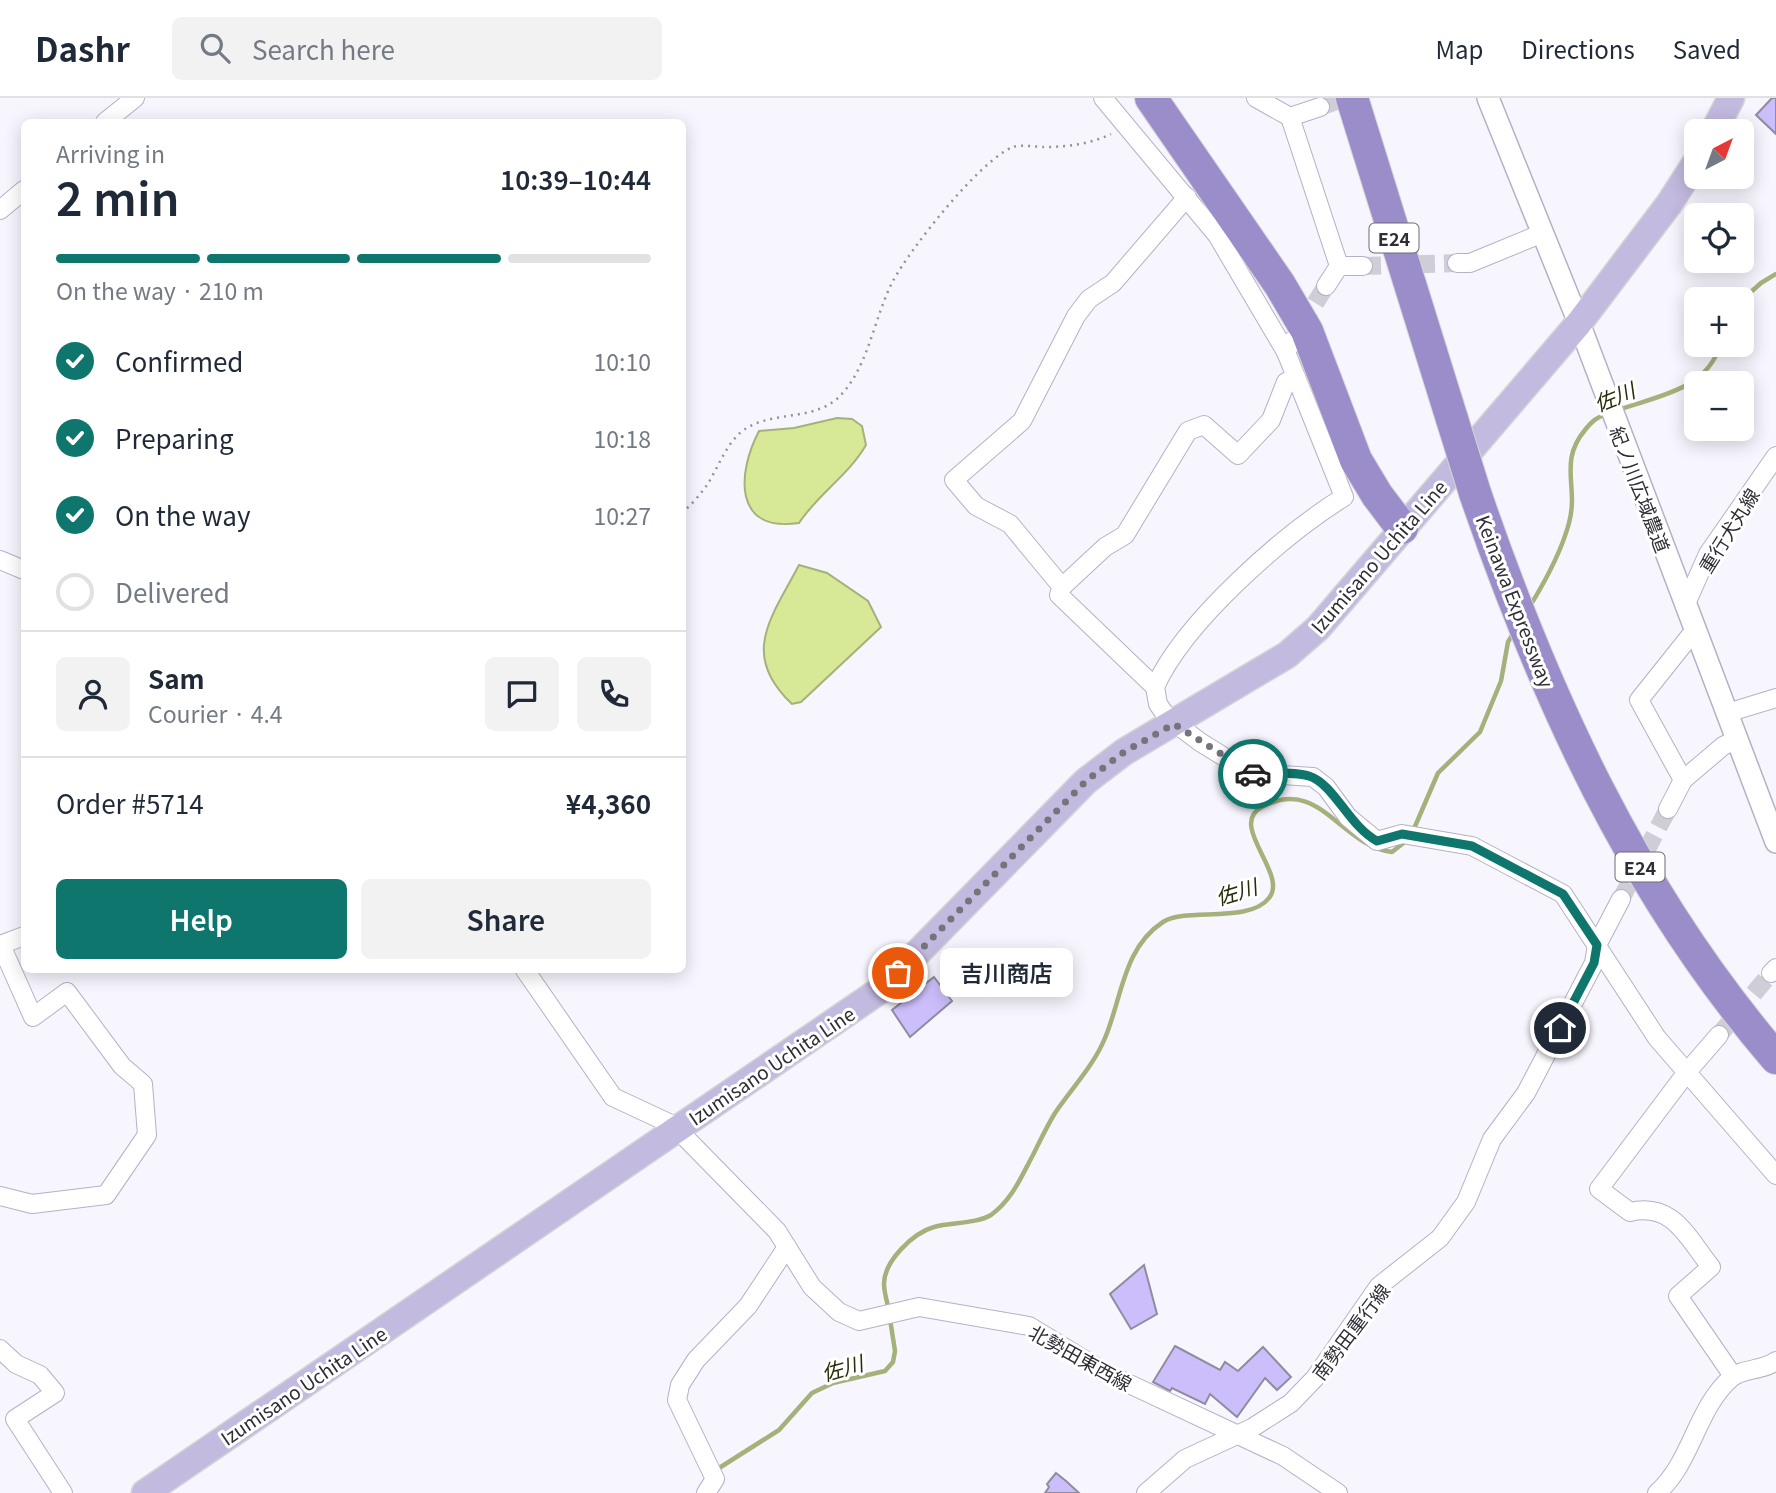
<!DOCTYPE html>
<meta charset="utf-8">
<style>
body{margin:0;font-family:Georgia,"Noto Sans JP",serif;background:#f2f2f3;color:#1f2937;height:100vh;display:flex;flex-direction:column;font-size:26px;white-space:nowrap}
*{box-sizing:border-box;margin:0}
p{font-size:23px;color:#747a83}
.icon{flex:none;width:38px;height:38px;fill:none;stroke:currentColor;stroke-width:2;stroke-linecap:round;stroke-linejoin:round}
.map{position:relative;flex:1;overflow:hidden}
.sheet{position:absolute;left:21px;top:21px;width:665px;height:854px;display:flex;flex-direction:column;background:#fff;border-radius:10px;box-shadow:0 4px 18px #0003}
.sheet>*{flex:none}
.needle{width:46px;rotate:41deg}
.tools{position:absolute;left:1684px;top:21px;display:grid;gap:14px}
.tools a{display:grid;place-items:center;width:70px;height:70px;border-radius:10px;background:#fff;box-shadow:0 4px 18px #0003;font-size:35px}
.pin{position:absolute;display:grid;place-items:center;width:60px;height:60px;color:#fff;margin:-30px;border:4px solid #fff;border-radius:50%;box-shadow:0 2px 7px #0007}
.courier{position:absolute;display:grid;place-items:center;width:70px;height:70px;margin:-35px;border:5px solid #0f766e;border-radius:50%;background:#fff;color:#222;box-shadow:0 2px 9px #0007}
.bubble{position:absolute;height:49px;border-radius:10px;background:#fff;box-shadow:0 4px 18px #0003;font-size:23px;font-weight:600;line-height:49px;text-align:center}
.overview em{font-style:normal;font-weight:600}
.overview div{display:flex;flex-direction:column-reverse}
.overview{display:flex;align-items:center;justify-content:space-between;height:119px;padding:0 35px}
h1{font-size:46px;font-weight:600;line-height:52px}
.bar{display:grid;grid-template-columns:repeat(4,1fr);gap:10px 7px;align-content:center;height:84px;padding:0 35px}
.bar i{height:9px;border-radius:5px;background:#e0e1e3}
.bar .active{background:#0f766e}
.bar p{grid-column:span 4}
.line{display:flex;align-items:center;gap:18px;padding:0 35px;border-top:2px solid #e0e1e3}
.line div{flex:1}
.round{display:grid;place-items:center;flex:none;width:74px;height:74px;border-radius:10px;background:#f2f2f3}
ol{padding:0 35px;list-style:none}
li{display:flex;align-items:center;gap:21px;height:77px}
li p{margin-inline-start:auto}
li .icon{padding:7px;border-radius:50%;background:#0f766e;color:#fff;stroke-width:4}
li:last-child{color:#747a83}
li i{width:38px;height:38px;border:4px solid #e0e1e3;border-radius:50%}
.action{display:flex;gap:14px;margin-top:auto;padding:14px 35px}
.action a{flex:1;height:80px;border-radius:10px;background:#0f766e;color:#fff;font-size:28px;font-weight:600;line-height:80px;text-align:center}
.action a+a{background:#f2f2f3;color:#1f2937}
header{display:flex;align-items:center;gap:42px;box-sizing:border-box;height:98px;padding:0 35px;background:#fff;border-bottom:2px solid #e0e1e3}
header strong{font-size:33px}
nav{display:flex;gap:38px;margin-inline-start:auto;font-size:24px}
.search{width:490px;height:63px;background:#f2f2f3;display:flex;align-items:center;gap:18px;box-sizing:border-box;padding:0 24px;border-radius:10px;color:#747a83;font-size:26px}
.map>svg:first-child{display:block}
.water{fill:#d7e997;stroke:#a5b17a;stroke-width:2}
.lines{fill:none;stroke-linecap:round;stroke-linejoin:round}
.stream{stroke:#a5b17a;stroke-width:4.5}
.building{fill:#ccbefb;stroke:#8f8c9f;stroke-width:2}
.minor-tunnel{stroke:#cfcdd6;stroke-width:18;stroke-dasharray:18 9;stroke-linecap:butt}
.minor-casing{stroke:#b5b1c5;stroke-width:20}
.tertiary-casing{stroke:#b5b1c5;stroke-width:24}
.primary-casing{stroke:#d5d5d7;stroke-width:29}
.motorway-casing{stroke:#d5d5d7;stroke-width:34}
.path{stroke:#93919a;stroke-width:2.5;stroke-dasharray:2 5;stroke-linecap:butt}
.minor{stroke:#fff;stroke-width:18}
.tertiary{stroke:#fff;stroke-width:21}
.primary{stroke:#c3badf;stroke-width:26}
.motorway{stroke:#9b8cca;stroke-width:32}
.motorway-bridge-casing{stroke:#d5d5d7;stroke-width:34;stroke-linecap:butt}
.motorway-bridge{stroke:#9b8cca;stroke-width:32}
.done{stroke:#75737b;stroke-width:7;stroke-dasharray:0 12.6}
.route{stroke:#0f766e;stroke-width:9}
.labels{text-anchor:middle;dominant-baseline:central;stroke-width:6;stroke-linejoin:round;paint-order:stroke}
.shield{fill:#fff;stroke:#6d6c72;stroke-width:2}
.shield-label{font-size:18px;font-weight:bold;fill:#2f2d35}
.street-label{font-size:19px;fill:#2f2d35;stroke:#fff}
.water-label{font-size:21px;font-style:italic;fill:#282e0b;stroke:#fff}
</style>
<header>
<strong>Dashr</strong>
<div class="search"><svg class="icon" aria-label="search" viewBox="0 0 24 24"><circle cx="10" cy="10" r="6"/><path d="M15 15l6 6"/></svg>Search here</div>
<nav><a>Map</a><a>Directions</a><a>Saved</a></nav>
</header>
<div class="map">
<svg width="1776" height="1395" viewBox="0 0 1776 1395">
<rect width="100%" height="100%" fill="#f7f5fe"/>
<!-- water -->
<g class="water">
<path d="M837,320L852,321L862,328L866,347C848,378 818,396 799,425C733,435 737,375 759,333L794,330Z"/>
<path d="M799,467L827,475L868,503L881,529L801,604L792,606C739,556 772,519 799,467Z"/>
</g>
<g class="lines">
<!-- stream -->
<g class="stream">
<polyline points="1741,203 1761,185 1776,176"/>
<path d="M1618,312C1657,298 1707,292 1720,247"/>
<path d="M1530,508C1546,482 1561,455 1569,425C1579,389 1558,364 1585,332C1592,323 1596,320 1606,316"/>
<polyline points="1413,733 1438,675 1480,634 1501,583 1508,544 1514,534"/>
<path d="M889,1212C887,1204 884,1194 884,1186C884,1163 913,1135 934,1129C951,1124 976,1126 991,1117C1012,1102 1021,1079 1033,1057C1040,1043 1047,1028 1055,1015C1072,990 1094,967 1105,940C1122,900 1123,850 1163,824C1185,809 1249,826 1269,800C1289,776 1227,727 1262,709C1320,678 1339,747 1392,754L1406,743"/>
<polyline points="716,1372 779,1332 812,1295 833,1285 885,1273 893,1264 895,1253 890,1221"/>
</g>
</g>
<!-- building -->
<g class="building">
<polygon points="1772,0 1776,0 1776,36 1756,17"/>
<polygon points="934,879 952,903 910,939 892,912"/>
<polygon points="1144,1167 1157,1216 1131,1231 1110,1196"/>
<polygon points="1175,1248 1220,1272 1225,1264 1238,1273 1263,1249 1291,1279 1277,1292 1265,1280 1237,1319 1210,1296 1205,1306 1172,1290 1170,1293 1153,1284"/>
<polygon points="1056,1375 1066,1383 1079,1395 1045,1395 1049,1389 1047,1386"/>
</g>
<g class="lines">
<!-- minor-tunnel -->
<g class="minor-tunnel">
<polyline points="1320,9 1345,0"/>
<polyline points="1363,168 1457,165"/>
<polyline points="1301,228 1326,188"/>
<polyline points="1621,801 1668,711"/>
<polyline points="1719,937 1771,875"/>
</g>
<defs>
<g id="minor">
<polyline points="1103,0 1217,137 1286,254"/>
<polyline points="1256,0 1290,19 1320,9"/>
<polyline points="1290,19 1339,168"/>
<polyline points="105,24 135,0"/>
<polyline points="0,112 24,92"/>
<polyline points="1457,165 1470,165 1543,135"/>
<polyline points="1326,188 1339,168 1363,168"/>
<polyline points="1296,279 1286,284 1271,322 1238,357 1204,327 1188,333 1125,437 1105,449 1062,489 1059,497 1155,589 1158,606 1167,619 1200,644 1250,675 1313,679 1326,689 1348,719 1377,743 1402,736 1472,748 1563,796 1657,940 1776,1077"/>
<polyline points="0,462 24,472"/>
<polyline points="1062,489 1010,426 976,408 954,382 1022,323 1076,218 1089,201 1113,185 1187,99"/>
<polyline points="1685,508 1708,456 1776,358"/>
<path d="M1155,589C1184,524 1283,437 1344,399L1286,254L1292,243"/>
<polyline points="1727,615 1776,600"/>
<polyline points="1683,682 1723,648 1737,641"/>
<polyline points="1668,711 1683,682 1639,602 1694,533"/>
<polyline points="0,847 24,838"/>
<polyline points="525,872 613,999 673,1027 777,1133 812,1189 839,1214 859,1223 919,1209 1029,1228 1108,1276 1283,1358 1338,1395"/>
<polyline points="1771,875 1776,870"/>
<path d="M1719,937L1687,974L1599,1091L1630,1114C1673,1104 1687,1139 1711,1169L1678,1198L1733,1278"/>
<polyline points="0,1098 32,1106 106,1097 147,1037 143,986 122,968 67,894 33,919 1,847"/>
<polyline points="0,1251 16,1266 40,1277 55,1295 15,1321 63,1395"/>
<polyline points="706,1395 715,1381 677,1302 680,1287 696,1262 748,1208 787,1149"/>
<polyline points="1146,1395 1185,1361 1252,1330 1291,1305 1315,1280 1379,1188 1440,1140 1466,1104 1492,1041 1526,995 1594,865 1597,847 1621,801"/>
<path d="M1657,1395C1692,1364 1696,1311 1731,1280C1742,1270 1763,1273 1776,1263"/>
</g>
<polyline id="tertiary" points="1488,0 1579,225 1776,744"/>
<g id="primary">
<polyline points="1714,33 1731,0"/>
<polyline points="145,1395 882,891 1086,683 1124,654 1287,557 1318,530 1579,225 1669,106 1696,64"/>
</g>
<g id="motorway">
<polyline points="1151,0 1280,187 1307,233 1356,362 1377,397 1402,430"/>
<polyline points="1352,0 1452,321"/>
<path d="M1475,395C1545,599 1634,795 1776,960"/>
</g>
</defs>
<!-- minor casing -->
<use href="#minor" class="minor-casing"/>
<!-- tertiary casing -->
<use href="#tertiary" class="tertiary-casing"/>
<!-- primary casing -->
<use href="#primary" class="primary-casing"/>
<!-- motorway casing -->
<use href="#motorway" class="motorway-casing"/>
<!-- path -->
<path class="path" d="M682,415C691,407 700,397 707,387C718,370 725,348 741,334C770,311 813,325 840,298C869,268 874,219 893,183C910,151 980,62 1013,49C1021,46 1036,49 1044,49C1068,49 1090,46 1111,36"/>
<!-- minor -->
<use href="#minor" class="minor"/>
<!-- tertiary -->
<use href="#tertiary" class="tertiary"/>
<!-- primary -->
<use href="#primary" class="primary"/>
<!-- motorway -->
<use href="#motorway" class="motorway"/>
<defs>
<polyline id="motorway-bridge" points="1452,321 1475,395"/>
</defs>
<!-- motorway-bridge casing -->
<use href="#motorway-bridge" class="motorway-bridge-casing"/>
<!-- motorway-bridge -->
<use href="#motorway-bridge" class="motorway-bridge"/>
</g>
<g class="lines">
<!-- done -->
<polyline class="done" points="898,875 1086,683 1124,654 1174,626 1253,676"/>
<!-- route -->
<path class="route" d="M1253,676C1270,676 1293,673 1309,678C1334,686 1349,728 1377,743L1402,736L1472,748L1563,796L1597,847L1594,865L1560,930"/>
</g>
<g class="labels">
<!-- shield labels -->
<g class="shield">
<rect x="1369.5" y="125.5" width="49" height="29" rx="5"/>
<rect x="1615.5" y="754.5" width="49" height="29" rx="5"/>
</g>
<g class="shield-label">
<text x="1394" y="140">E24</text>
<text x="1640" y="769">E24</text>
</g>
<!-- street labels -->
<g class="street-label">
<text transform="translate(1641 391) rotate(69)">紀ノ川広域農道</text>
<text transform="translate(1728 432) rotate(-58)">重行犬丸線</text>
<text transform="translate(1378 458) rotate(-49)">Izumisano Uchita Line</text>
<text transform="translate(1516 503) rotate(69)">Keinawa Expressway</text>
<text transform="translate(771 967) rotate(-34)">Izumisano Uchita Line</text>
<text transform="translate(1350 1233) rotate(-53)">南勢田重行線</text>
<text transform="translate(1081 1259) rotate(29)">北勢田東西線</text>
<text transform="translate(303 1287) rotate(-34)">Izumisano Uchita Line</text>
</g>
<!-- water labels -->
<g class="water-label">
<text transform="translate(1614 298) rotate(-22)">佐川</text>
<text transform="translate(1236 793) rotate(-17)">佐川</text>
<text transform="translate(842 1269) rotate(-16)">佐川</text>
</g>
</g>
</svg>
<div class="tools">
<a><svg class="needle" viewBox="-14 -14 28 28"><path d="M0-13l5 13h-10z" fill="#e53935"/><path d="M0 13l5-13h-10z" fill="#747a83"/></svg></a>
<a><svg class="icon" aria-label="locate" viewBox="0 0 24 24"><circle cx="12" cy="12" r="6"/><path d="M12 2v4M12 18v4M2 12h4M18 12h4"/></svg></a>
<a>+</a>
<a>−</a>
</div>
<div class="pin" style="left:898px;top:875px;background:#ea580c"><svg class="icon" aria-label="bag" viewBox="0 0 24 24"><path d="M5 8h14l-1 12H6zM9 8a3 3 0 0 1 6 0"/></svg></div>
<div class="pin" style="left:1560px;top:930px;background:#1f2937"><svg class="icon" aria-label="home" viewBox="0 0 24 24"><path d="M3 11l9-7 9 7M6 9v11h12V9"/></svg></div>
<div class="courier" style="left:1253px;top:676px"><svg class="icon" aria-label="car" viewBox="0 0 24 24"><path d="M5 17H2v-5l4-1 3-4h7l3 4 3 1v5h-3M9 17h6M6 11h13"/><circle cx="7" cy="17" r="2"/><circle cx="17" cy="17" r="2"/></svg></div>
<div class="bubble" style="left:940px;top:850px;width:133px">吉川商店</div>
<section class="sheet">
<div class="overview"><div><h1>2 min</h1><p>Arriving in</p></div><em>10:39–10:44</em></div>
<div class="bar"><i class="active"></i><i class="active"></i><i class="active"></i><i></i><p>On the way · 210 m</p></div>
<ol>
<li><svg class="icon" aria-label="check" viewBox="0 0 24 24"><path d="M5 12l5 5 9-10"/></svg>Confirmed<p>10:10</p></li>
<li><svg class="icon" aria-label="check" viewBox="0 0 24 24"><path d="M5 12l5 5 9-10"/></svg>Preparing<p>10:18</p></li>
<li><svg class="icon" aria-label="check" viewBox="0 0 24 24"><path d="M5 12l5 5 9-10"/></svg>On the way<p>10:27</p></li>
<li><i></i>Delivered</li>
</ol>
<div class="line" style="height:126px"><a class="round"><svg class="icon" aria-label="person" viewBox="0 0 24 24"><circle cx="12" cy="8" r="4"/><path d="M4 21q1-7 8-7t8 7"/></svg></a><div><b>Sam</b><p>Courier · 4.4</p></div><a class="round"><svg class="icon" aria-label="chat" viewBox="0 0 24 24"><path d="M4 5h16v11H9l-5 4z"/></svg></a><a class="round"><svg class="icon" aria-label="phone" viewBox="0 0 24 24"><path d="M5 4h4l2 5-3 2q2 4 5 5l2-3 5 2v4C11 20 4 13 5 4z"/></svg></a></div>
<div class="line" style="height:91px"><div>Order #5714</div><b>¥4,360</b></div>
<div class="action"><a>Help</a><a>Share</a></div>
</section>
</div>
